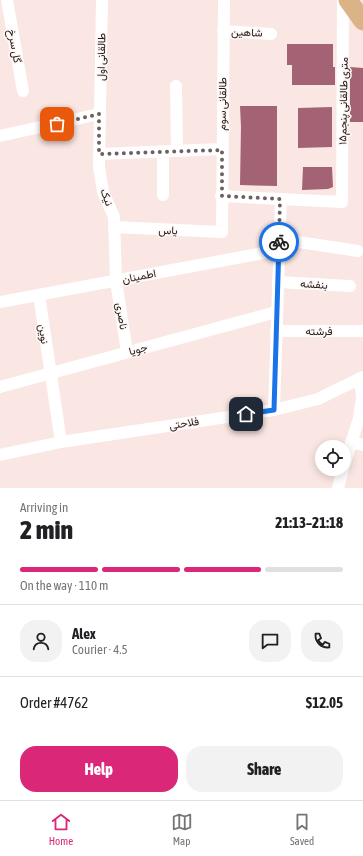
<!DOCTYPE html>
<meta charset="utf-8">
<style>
body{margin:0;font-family:"Asap Condensed",Vazirmatn,sans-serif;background:#f2f2f2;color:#202124;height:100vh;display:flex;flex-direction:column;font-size:15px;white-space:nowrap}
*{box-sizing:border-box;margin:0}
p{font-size:13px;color:#757577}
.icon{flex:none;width:22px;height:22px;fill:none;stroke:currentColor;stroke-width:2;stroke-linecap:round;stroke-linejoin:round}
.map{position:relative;height:488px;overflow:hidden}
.drawer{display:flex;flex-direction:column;background:#fff;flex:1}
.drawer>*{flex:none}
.buttons{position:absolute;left:315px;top:440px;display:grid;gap:8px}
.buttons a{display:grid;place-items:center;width:36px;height:36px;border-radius:50%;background:#fff;box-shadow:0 2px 10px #0003;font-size:20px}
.pin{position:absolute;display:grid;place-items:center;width:34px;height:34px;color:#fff;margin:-17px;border-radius:8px;box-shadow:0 2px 6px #0006}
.courier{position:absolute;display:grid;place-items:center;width:40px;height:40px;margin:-20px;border:3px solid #1a73e8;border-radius:50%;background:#fff;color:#222;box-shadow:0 1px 5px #0007}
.head em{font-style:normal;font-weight:800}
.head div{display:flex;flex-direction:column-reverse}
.head{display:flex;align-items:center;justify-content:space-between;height:68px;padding:0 20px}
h1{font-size:26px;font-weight:800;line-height:30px}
.bar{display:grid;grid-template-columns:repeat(4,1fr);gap:6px 4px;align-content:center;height:48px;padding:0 20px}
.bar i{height:5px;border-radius:3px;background:#e0e0e0}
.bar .current{background:#db2777}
.bar p{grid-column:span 4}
.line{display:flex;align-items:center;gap:10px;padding:0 20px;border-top:1px solid #e0e0e0}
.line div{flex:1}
.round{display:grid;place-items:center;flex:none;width:42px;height:42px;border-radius:16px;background:#f2f2f2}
.action{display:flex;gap:8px;margin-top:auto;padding:8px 20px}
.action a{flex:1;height:46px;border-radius:16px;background:#db2777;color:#fff;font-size:16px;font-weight:800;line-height:46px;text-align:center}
.action a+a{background:#f2f2f2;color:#202124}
.menu{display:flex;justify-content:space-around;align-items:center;height:56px;border-top:1px solid #e0e0e0;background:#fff;font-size:11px;color:#757577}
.menu a{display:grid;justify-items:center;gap:2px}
.menu .current{color:#db2777}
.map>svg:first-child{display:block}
.building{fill:#a46275}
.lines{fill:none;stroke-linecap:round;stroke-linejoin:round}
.street{stroke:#fff;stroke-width:12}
.primary{stroke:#dab386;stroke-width:19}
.done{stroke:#6c615e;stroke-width:4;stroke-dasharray:0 7.2}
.route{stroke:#1a73e8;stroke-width:5}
.labels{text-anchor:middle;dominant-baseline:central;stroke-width:3;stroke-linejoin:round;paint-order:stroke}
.street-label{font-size:11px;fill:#201917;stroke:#fff7f5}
</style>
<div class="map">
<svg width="363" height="488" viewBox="0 0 363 488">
<rect width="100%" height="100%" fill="#fae6e2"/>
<!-- building -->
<g class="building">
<polygon points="287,44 333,44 333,67 335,67 335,85 292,85 292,65 287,65"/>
<polygon points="350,67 363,68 363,122 350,122"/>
<polygon points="240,106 277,106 277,186 240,185 241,127"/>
<polygon points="332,107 332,147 298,148 298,108"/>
<polygon points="303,167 332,167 333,187 328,189 302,190"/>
</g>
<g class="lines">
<!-- street -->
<g class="street">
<polyline points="7,0 23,91"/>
<polyline points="102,0 99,167 103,192 114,217 116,281 127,352"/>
<polyline points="223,31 271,34"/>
<polyline points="176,86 177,151"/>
<polyline points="0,136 99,114"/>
<polyline points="99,154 222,149"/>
<polyline points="163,195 163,152"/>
<polyline points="221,196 342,202 343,0"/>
<polyline points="114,227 222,232 224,0"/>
<polyline points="279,239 358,251"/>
<polyline points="278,282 350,286"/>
<polyline points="39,295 61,442"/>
<polyline points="0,302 279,250"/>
<polyline points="276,331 363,331"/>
<polyline points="0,387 276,312"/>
<polyline points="274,410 281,199"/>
<polyline points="351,442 363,445"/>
<polyline points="0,455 61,442 274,410 318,399 363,377"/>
<polyline points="344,466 359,418 362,398 360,378"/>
<polyline points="338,488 343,469"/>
</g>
<!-- primary -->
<polyline class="primary" points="348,0 363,21"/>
</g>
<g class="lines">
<!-- done -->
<polyline class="done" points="57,124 99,114 99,154 222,150 222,196 280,199 279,242"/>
<!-- route -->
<polyline class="route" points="246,414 274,410 279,242"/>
</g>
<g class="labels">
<!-- street labels -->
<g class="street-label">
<text transform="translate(247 32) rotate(3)">شاهین</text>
<text transform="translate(15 46) rotate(80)">گل سرخ</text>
<text transform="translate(101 57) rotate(-89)">طالقانی اول</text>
<text transform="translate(343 101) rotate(-89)">۱۵متری طالقانی پنجم</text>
<text transform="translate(222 104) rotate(-89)">طالقانی سوم</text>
<text transform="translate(107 197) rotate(70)">نیک</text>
<text transform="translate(168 230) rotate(2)">یاس</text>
<text transform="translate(139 276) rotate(-11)">اطمینان</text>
<text transform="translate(314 284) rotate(4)">بنفشه</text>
<text transform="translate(122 316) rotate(81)">ناصری</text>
<text x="319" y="331">فرشته</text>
<text transform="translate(44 334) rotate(82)">نوین</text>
<text transform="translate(138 349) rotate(-15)">جویا</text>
<text transform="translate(184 423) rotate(-9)">فلاحتی</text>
</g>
</g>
</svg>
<div class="buttons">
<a><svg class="icon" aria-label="locate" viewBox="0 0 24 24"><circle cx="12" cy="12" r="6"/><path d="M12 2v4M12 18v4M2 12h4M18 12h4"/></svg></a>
</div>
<div class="pin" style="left:57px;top:124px;background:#ea580c"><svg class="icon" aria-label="bag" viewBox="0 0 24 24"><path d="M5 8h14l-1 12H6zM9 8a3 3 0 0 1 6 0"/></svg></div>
<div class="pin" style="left:246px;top:414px;background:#1f2937"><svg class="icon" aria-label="home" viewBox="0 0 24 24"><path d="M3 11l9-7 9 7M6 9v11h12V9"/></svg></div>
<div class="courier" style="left:279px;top:242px"><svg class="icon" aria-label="bike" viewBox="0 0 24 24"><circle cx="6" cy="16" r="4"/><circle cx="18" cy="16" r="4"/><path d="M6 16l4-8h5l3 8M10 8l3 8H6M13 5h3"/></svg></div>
</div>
<section class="drawer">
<div class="head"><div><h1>2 min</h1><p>Arriving in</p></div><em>21:13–21:18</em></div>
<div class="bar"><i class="current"></i><i class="current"></i><i class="current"></i><i></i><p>On the way · 110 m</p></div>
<div class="line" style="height:72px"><a class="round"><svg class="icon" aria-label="person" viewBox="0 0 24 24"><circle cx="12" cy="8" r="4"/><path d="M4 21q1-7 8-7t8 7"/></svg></a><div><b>Alex</b><p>Courier · 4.5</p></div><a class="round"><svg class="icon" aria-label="chat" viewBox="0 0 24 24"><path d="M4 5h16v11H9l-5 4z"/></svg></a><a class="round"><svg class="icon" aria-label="phone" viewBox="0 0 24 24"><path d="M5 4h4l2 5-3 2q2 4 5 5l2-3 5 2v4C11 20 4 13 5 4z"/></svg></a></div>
<div class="line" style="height:52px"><div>Order #4762</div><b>$12.05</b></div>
<div class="action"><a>Help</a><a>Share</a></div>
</section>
<nav class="menu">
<a class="current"><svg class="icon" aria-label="home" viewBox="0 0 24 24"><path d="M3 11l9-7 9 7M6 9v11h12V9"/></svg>Home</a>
<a><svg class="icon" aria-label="map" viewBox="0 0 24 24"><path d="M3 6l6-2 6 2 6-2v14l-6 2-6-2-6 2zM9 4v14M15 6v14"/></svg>Map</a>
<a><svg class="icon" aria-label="saved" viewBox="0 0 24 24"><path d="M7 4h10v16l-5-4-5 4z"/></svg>Saved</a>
</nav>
